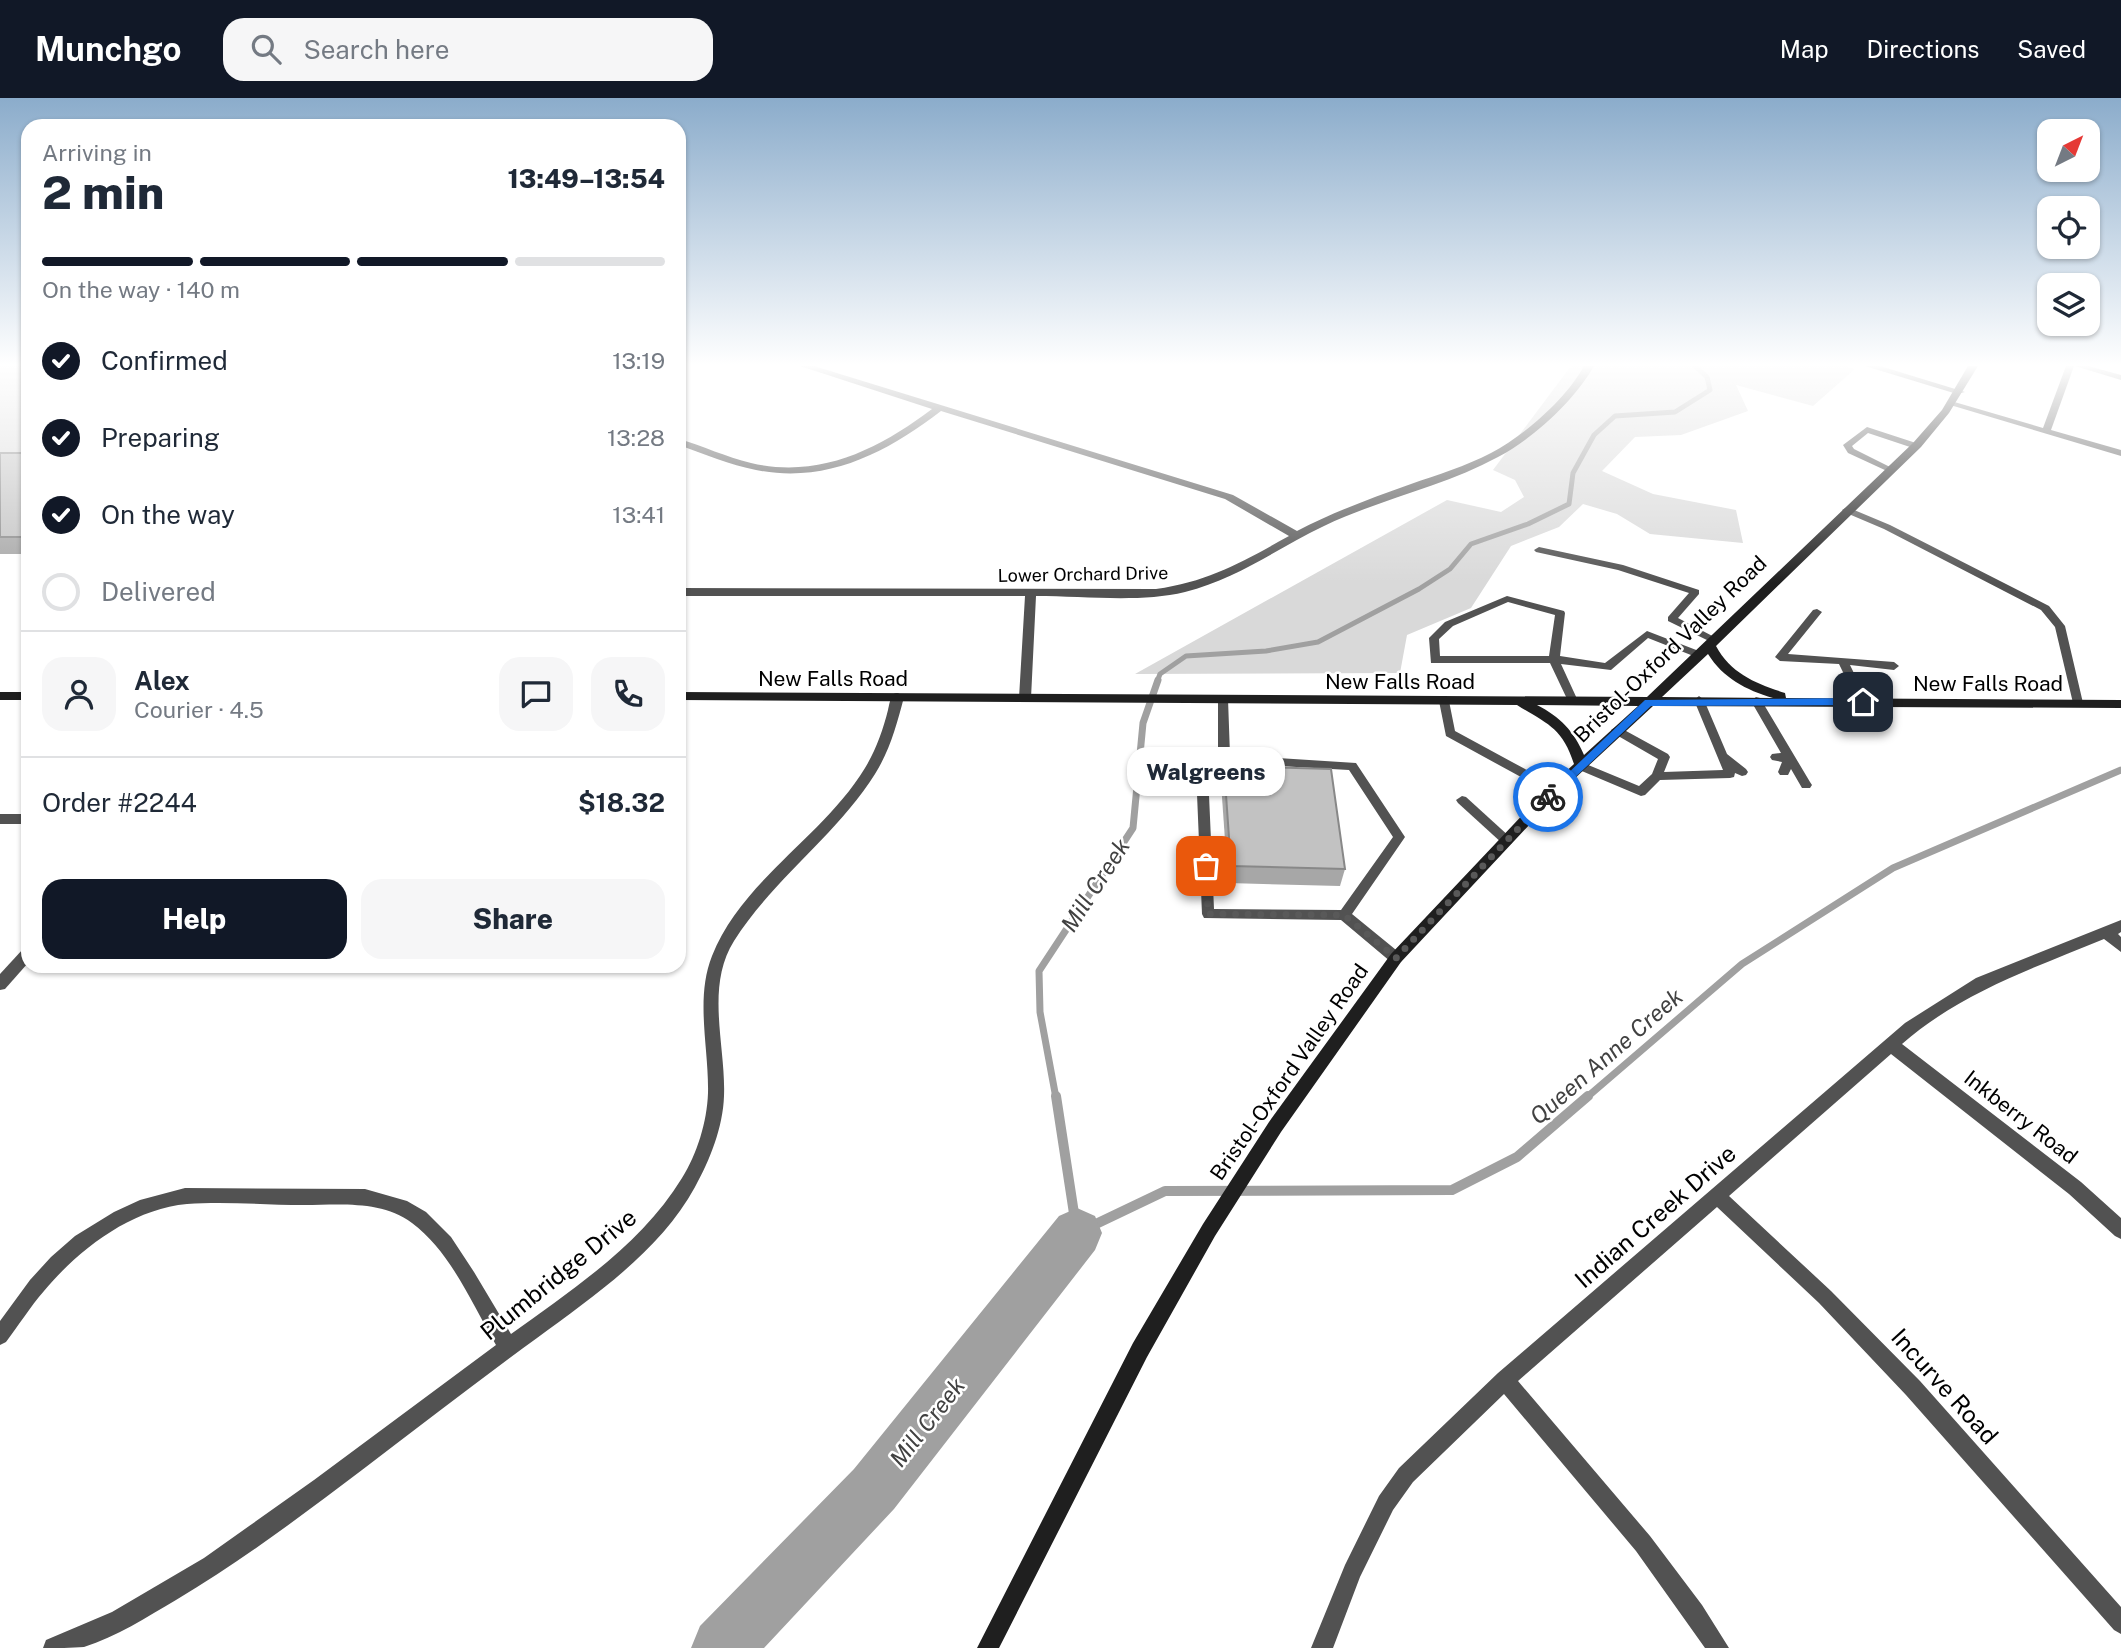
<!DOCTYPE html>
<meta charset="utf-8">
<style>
body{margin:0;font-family:"Public Sans",sans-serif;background:#f6f6f7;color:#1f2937;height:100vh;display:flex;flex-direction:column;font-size:26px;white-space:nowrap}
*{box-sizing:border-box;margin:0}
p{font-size:23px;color:#747a83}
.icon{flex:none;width:38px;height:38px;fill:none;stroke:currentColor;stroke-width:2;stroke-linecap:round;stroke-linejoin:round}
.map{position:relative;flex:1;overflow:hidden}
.panel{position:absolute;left:21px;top:21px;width:665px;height:854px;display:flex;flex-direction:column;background:#fff;border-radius:21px;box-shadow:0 2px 5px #0004}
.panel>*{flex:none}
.needle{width:46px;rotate:42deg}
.controls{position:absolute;left:2037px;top:21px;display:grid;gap:14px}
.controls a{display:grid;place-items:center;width:63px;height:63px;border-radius:14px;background:#fff;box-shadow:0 2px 5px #0004;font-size:35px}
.pin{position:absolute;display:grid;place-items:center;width:60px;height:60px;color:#fff;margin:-30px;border-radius:14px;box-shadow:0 4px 10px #0006}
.courier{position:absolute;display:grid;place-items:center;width:70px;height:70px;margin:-35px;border:5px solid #1a73e8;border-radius:50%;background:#fff;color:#222;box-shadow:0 2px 9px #0007}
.bubble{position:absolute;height:49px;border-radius:21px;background:#fff;box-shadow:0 2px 5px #0004;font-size:23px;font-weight:800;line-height:49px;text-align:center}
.head em{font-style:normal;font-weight:800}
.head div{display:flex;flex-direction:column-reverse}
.head{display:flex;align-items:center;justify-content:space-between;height:119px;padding:0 21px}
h1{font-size:46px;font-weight:800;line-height:52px}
.bar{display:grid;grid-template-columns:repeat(4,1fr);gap:10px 7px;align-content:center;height:84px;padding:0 21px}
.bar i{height:9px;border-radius:5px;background:#e0e1e3}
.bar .active{background:#111827}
.bar p{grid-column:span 4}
.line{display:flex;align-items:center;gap:18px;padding:0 21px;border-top:2px solid #e0e1e3}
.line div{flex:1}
.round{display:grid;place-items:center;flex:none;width:74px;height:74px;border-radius:21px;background:#f6f6f7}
ol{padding:0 21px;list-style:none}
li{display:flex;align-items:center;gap:21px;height:77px}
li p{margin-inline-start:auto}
li .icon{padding:7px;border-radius:50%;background:#111827;color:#fff;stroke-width:4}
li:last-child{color:#747a83}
li i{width:38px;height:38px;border:4px solid #e0e1e3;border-radius:50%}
.primary-button{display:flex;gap:14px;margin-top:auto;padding:14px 21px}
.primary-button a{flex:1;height:80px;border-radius:21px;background:#111827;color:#fff;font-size:28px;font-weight:800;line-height:80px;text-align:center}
.primary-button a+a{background:#f6f6f7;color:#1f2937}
header{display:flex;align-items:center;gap:42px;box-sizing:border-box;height:98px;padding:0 35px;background:#111827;color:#fff}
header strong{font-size:33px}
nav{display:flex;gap:38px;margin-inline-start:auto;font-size:24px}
.search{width:490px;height:63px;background:#f6f6f7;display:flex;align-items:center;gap:18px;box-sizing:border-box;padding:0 24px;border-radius:21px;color:#747a83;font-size:26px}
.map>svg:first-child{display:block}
.green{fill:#d9d9d9}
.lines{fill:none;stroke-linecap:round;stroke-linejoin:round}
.stream-far2{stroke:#a0a0a0;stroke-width:5}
.stream-far1{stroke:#a0a0a0;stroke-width:7}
.stream{stroke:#a0a0a0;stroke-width:10}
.river{fill:#a0a0a0;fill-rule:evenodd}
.lane{fill:#525252;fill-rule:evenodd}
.street{fill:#525252;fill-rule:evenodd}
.secondary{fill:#1f1f1f;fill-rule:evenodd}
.wall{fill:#a7a7a7}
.building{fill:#c2c2c2;stroke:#888;stroke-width:2}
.route{fill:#1a73e8}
.done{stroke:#595959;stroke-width:7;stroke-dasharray:0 12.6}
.labels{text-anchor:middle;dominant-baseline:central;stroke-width:5;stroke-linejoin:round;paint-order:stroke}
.far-street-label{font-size:18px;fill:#000;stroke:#fff}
.street-label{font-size:21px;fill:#000;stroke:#fff}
.water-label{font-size:23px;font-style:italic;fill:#414141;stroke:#fff}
.near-street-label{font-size:24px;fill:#000;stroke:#fff}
</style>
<header>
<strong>Munchgo</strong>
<div class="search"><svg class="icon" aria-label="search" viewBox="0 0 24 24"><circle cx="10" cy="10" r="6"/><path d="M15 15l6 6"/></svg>Search here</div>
<nav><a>Map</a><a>Directions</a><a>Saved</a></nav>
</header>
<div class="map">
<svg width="2121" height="1550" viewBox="0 0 2121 1550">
<rect width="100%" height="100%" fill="#fff"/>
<!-- green -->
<g class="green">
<rect x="0" y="268" width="28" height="86"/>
<polygon points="1571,268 1848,268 1855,271 1813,308 1736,287 1748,313 1681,337 1635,339 1602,373 1653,396 1736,412 1743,445 1650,436 1617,416 1583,406 1559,429 1511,448 1471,510 1407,537 1400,575 1135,576 1447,402 1501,414 1524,399 1515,382 1493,372"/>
</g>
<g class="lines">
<!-- stream-far2 -->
<polyline class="stream-far2" points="1157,584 1160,576 1186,558 1266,553 1318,544 1419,491 1450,471 1471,446 1528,426 1569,406 1573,375 1594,337 1615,318 1675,314 1710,292 1707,279 1695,268"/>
<!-- stream-far1 -->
<g class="stream-far1">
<polyline points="1056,1000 1040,914 1039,873 1133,730 1143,625 1158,582"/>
<polyline points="1586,1000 1742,866 1893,770 2121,672"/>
</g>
<!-- stream -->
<polyline class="stream" points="1056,998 1077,1135 1165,1093 1452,1092 1517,1059 1588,998"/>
<!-- river -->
<polygon class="river" points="1077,1110 1095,1118 1102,1135 1095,1152 894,1411 764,1550 691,1550 700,1528 854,1371 1059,1118"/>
<!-- lane -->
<g class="lane">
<polygon points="2066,268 2074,268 2051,332 2121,352 2121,358 1947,306 1951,303 2043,330"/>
<polygon points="2075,268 2088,268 2121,277 2121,282"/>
<polygon points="1867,329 1919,346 1920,348 1916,351 1868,335 1852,348 1854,351 1894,371 1887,373 1848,355 1843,347"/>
<polygon points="1847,409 1890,427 2049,508 2065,528 2083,605 2082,608 2074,608 2073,605 2055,529 2041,512 1884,431 1844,414 1842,412"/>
<polygon points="1539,449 1623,467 1699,492 1699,496 1678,520 1720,542 1715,545 1711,544 1668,523 1668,519 1689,495 1618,472 1536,454 1534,452"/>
<path d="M1507,498L1564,513L1565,515L1560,558L1605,565L1647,533L1704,555L1705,557L1700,561L1696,559L1648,540L1611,572L1561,566L1578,603L1573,607L1568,603L1550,565H1431L1429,540L1445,524ZM1508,504L1555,517L1549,558H1440L1439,541L1453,528Z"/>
<polygon points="1817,511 1822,514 1788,556 1894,564 1899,568 1894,572 1850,567 1868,604 1867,607 1859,607 1839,566 1780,563 1775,559 1813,512"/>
<path d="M1223,597L1228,601L1230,657L1356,665L1403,736L1405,739L1403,742L1352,816L1401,856L1402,860L1401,864L1396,865L1391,864L1341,822L1204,820L1202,816L1196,672L1198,669L1218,659V601ZM1225,665L1349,672L1393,739L1341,812L1214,811L1208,674Z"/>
<polygon points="1699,598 1704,602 1727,656 1746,671 1748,674 1746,677 1742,678 1735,675 1734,679 1730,680 1660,682 1645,697 1641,698 1577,671 1575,668 1577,665 1581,664 1639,688 1652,676 1658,661 1613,635 1611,632 1617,628 1668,656 1670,659 1664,674 1723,672 1694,602"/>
<polygon points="1444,599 1449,603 1455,633 1558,689 1560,692 1558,695 1550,695 1446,638 1439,603"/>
<polygon points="1756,599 1760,600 1810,684 1812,687 1810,690 1802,690 1791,671 1788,677 1780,677 1778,674 1782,664 1772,662 1770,659 1772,656 1781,655 1751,603"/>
<polygon points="1462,698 1466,699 1511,740 1513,743 1511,746 1503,746 1458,705 1456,702"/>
</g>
<!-- street -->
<g class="street">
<path d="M800,268H814L1233,397L1297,433C1333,414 1372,400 1411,386C1437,377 1466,368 1491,355C1525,337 1566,301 1584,268H1594C1574,303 1534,340 1498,359C1445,388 1380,401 1324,428C1278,450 1237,481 1185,494C1140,505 1084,498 1036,498L1031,600L1025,604L1019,600L1025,498H679V490L1156,491C1210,483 1242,464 1289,438L1225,401L941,313C886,355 827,386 756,372C730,367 704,356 679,347V341C703,348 726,359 751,365C820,381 879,351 932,311Z"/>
<polygon points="1865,268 1880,268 1965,294 1957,296"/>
<path d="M898,595L904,599C897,626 890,652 875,676C836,738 773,781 734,843C705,889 726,948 724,998C723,1029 710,1062 695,1089C660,1153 594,1198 537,1240C504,1264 471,1289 438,1314C353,1378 268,1447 176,1502C147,1519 116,1539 84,1549C72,1550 56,1550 43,1550L46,1542L112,1514L204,1460L314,1382L496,1247C472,1206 451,1154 412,1125C381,1102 340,1107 304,1107C265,1107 225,1103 187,1106C131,1111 78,1152 44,1193C30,1209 19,1227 6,1244L0,1247V1223L30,1182L51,1159L75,1138L114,1114L140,1102L185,1090L365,1091L407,1103L426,1114L451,1139L474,1174L511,1236C572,1192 642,1146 682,1080C697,1056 707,1024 708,995C709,950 695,901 712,858C742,782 823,739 865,670C876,652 883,632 888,612C889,608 890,600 893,597C894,595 896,595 898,595Z"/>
<rect x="0" y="716" width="28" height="10"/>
<path d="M2121,822V834L2118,836L2121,839V854L2104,841C2034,870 1960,895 1902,946L2081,1084L2121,1120V1141L2115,1138L2069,1096L1891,956L1729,1098L1831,1193L1920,1283L2121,1509V1536L2114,1532L1906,1297L1819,1205L1717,1109L1518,1283L1650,1438L1702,1507L1729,1550H1705L1636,1453L1504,1296L1413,1384L1393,1412L1360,1479L1333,1550H1311L1345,1467L1379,1398L1399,1370L1498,1275L1905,925L1976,880Z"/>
<polygon points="28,849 28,865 5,891 0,892 0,876 23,851"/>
</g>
<!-- secondary -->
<g class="secondary">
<path d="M1968,268H1978L1949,315L1921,349L1716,548C1731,576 1757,586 1785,595L1786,600L2121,602V610L1653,608L1559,695L1401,864L1281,1034L1215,1138L1147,1259L999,1550H977L1133,1245L1203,1126L1269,1024L1391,856L1549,689L1574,666C1562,629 1547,626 1517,607L679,602V594L1647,599L1913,345L1942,312ZM1708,556C1723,580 1746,592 1773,600L1662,599ZM1537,607L1638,608L1584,657C1574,633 1560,619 1537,607Z"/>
<rect x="0" y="594" width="28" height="8"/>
</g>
</g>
<!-- wall -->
<g class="wall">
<rect x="0" y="355" width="28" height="101"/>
<polygon points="1224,668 1345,771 1340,788 1228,785 1221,685"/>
</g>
<!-- building -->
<g class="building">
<polygon points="0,355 28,355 28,360 26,362 28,362 28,439 0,439"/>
<polygon points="1224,668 1331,671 1345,771 1231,768"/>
</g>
<!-- sky -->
<linearGradient id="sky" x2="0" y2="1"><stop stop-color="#8baccb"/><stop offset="0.55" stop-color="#fff"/><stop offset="1" stop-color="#fff" stop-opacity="0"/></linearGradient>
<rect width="2121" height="485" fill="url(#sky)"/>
<!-- route -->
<polygon class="route" points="1863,600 1868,604 1863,607 1651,608 1552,701 1543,699 1645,602"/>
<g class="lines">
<!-- done -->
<polyline class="done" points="1206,768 1208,816 1344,817 1396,860 1548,699"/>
</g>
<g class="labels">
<!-- far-street labels -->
<g class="far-street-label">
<text transform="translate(1083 476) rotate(-1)">Lower Orchard Drive</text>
</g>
<!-- street labels -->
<g class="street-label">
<text transform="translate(1670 551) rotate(-44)">Bristol-Oxford Valley Road</text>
<text x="833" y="580">New Falls Road</text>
<text x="1400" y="583">New Falls Road</text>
<text x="1988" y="585">New Falls Road</text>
<text transform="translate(1289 974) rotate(-55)">Bristol-Oxford Valley Road</text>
<text transform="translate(2021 1019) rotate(38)">Inkberry Road</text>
</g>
<!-- water labels -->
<g class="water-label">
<text transform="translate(1095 787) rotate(-57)">Mill Creek</text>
<text transform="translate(1606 958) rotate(-41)">Queen Anne Creek</text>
<text transform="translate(927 1324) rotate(-52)">Mill Creek</text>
</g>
<!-- near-street labels -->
<g class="near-street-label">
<text transform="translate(1655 1118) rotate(-41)">Indian Creek Drive</text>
<text transform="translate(558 1176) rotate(-39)">Plumbridge Drive</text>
<text transform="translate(1945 1288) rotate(48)">Incurve Road</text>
</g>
</g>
</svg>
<div class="controls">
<a><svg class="needle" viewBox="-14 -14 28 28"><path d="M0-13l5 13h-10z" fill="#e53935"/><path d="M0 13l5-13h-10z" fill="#747a83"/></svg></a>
<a><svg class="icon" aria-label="locate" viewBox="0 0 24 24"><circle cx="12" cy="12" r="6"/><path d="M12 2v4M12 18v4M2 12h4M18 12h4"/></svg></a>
<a><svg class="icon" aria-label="layers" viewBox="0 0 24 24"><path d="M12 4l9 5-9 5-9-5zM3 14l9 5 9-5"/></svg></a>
</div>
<div class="pin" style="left:1206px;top:768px;background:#ea580c"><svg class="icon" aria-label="bag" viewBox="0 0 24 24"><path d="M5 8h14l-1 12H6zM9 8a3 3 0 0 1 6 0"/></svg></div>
<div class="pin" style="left:1863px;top:604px;background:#1f2937"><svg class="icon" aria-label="home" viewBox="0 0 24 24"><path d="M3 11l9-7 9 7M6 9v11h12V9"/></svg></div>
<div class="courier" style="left:1548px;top:699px"><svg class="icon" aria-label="bike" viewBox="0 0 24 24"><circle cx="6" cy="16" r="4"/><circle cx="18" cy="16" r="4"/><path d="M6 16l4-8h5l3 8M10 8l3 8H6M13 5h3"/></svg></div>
<div class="bubble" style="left:1127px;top:649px;width:158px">Walgreens</div>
<section class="panel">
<div class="head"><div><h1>2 min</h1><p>Arriving in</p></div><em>13:49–13:54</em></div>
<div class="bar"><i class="active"></i><i class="active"></i><i class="active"></i><i></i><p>On the way · 140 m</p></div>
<ol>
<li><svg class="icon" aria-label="check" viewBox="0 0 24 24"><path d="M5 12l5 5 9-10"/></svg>Confirmed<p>13:19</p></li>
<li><svg class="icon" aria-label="check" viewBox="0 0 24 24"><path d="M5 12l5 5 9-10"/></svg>Preparing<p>13:28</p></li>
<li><svg class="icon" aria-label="check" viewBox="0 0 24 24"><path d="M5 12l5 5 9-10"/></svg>On the way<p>13:41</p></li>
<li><i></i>Delivered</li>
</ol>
<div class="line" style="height:126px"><a class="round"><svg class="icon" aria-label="person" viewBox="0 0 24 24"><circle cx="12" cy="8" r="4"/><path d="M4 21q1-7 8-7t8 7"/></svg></a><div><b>Alex</b><p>Courier · 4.5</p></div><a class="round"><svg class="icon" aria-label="chat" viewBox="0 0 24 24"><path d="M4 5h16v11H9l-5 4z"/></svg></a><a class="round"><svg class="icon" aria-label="phone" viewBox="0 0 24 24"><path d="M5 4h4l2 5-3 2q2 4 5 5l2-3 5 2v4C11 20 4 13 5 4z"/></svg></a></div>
<div class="line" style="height:91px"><div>Order #2244</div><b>$18.32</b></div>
<div class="primary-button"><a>Help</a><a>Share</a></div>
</section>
</div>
